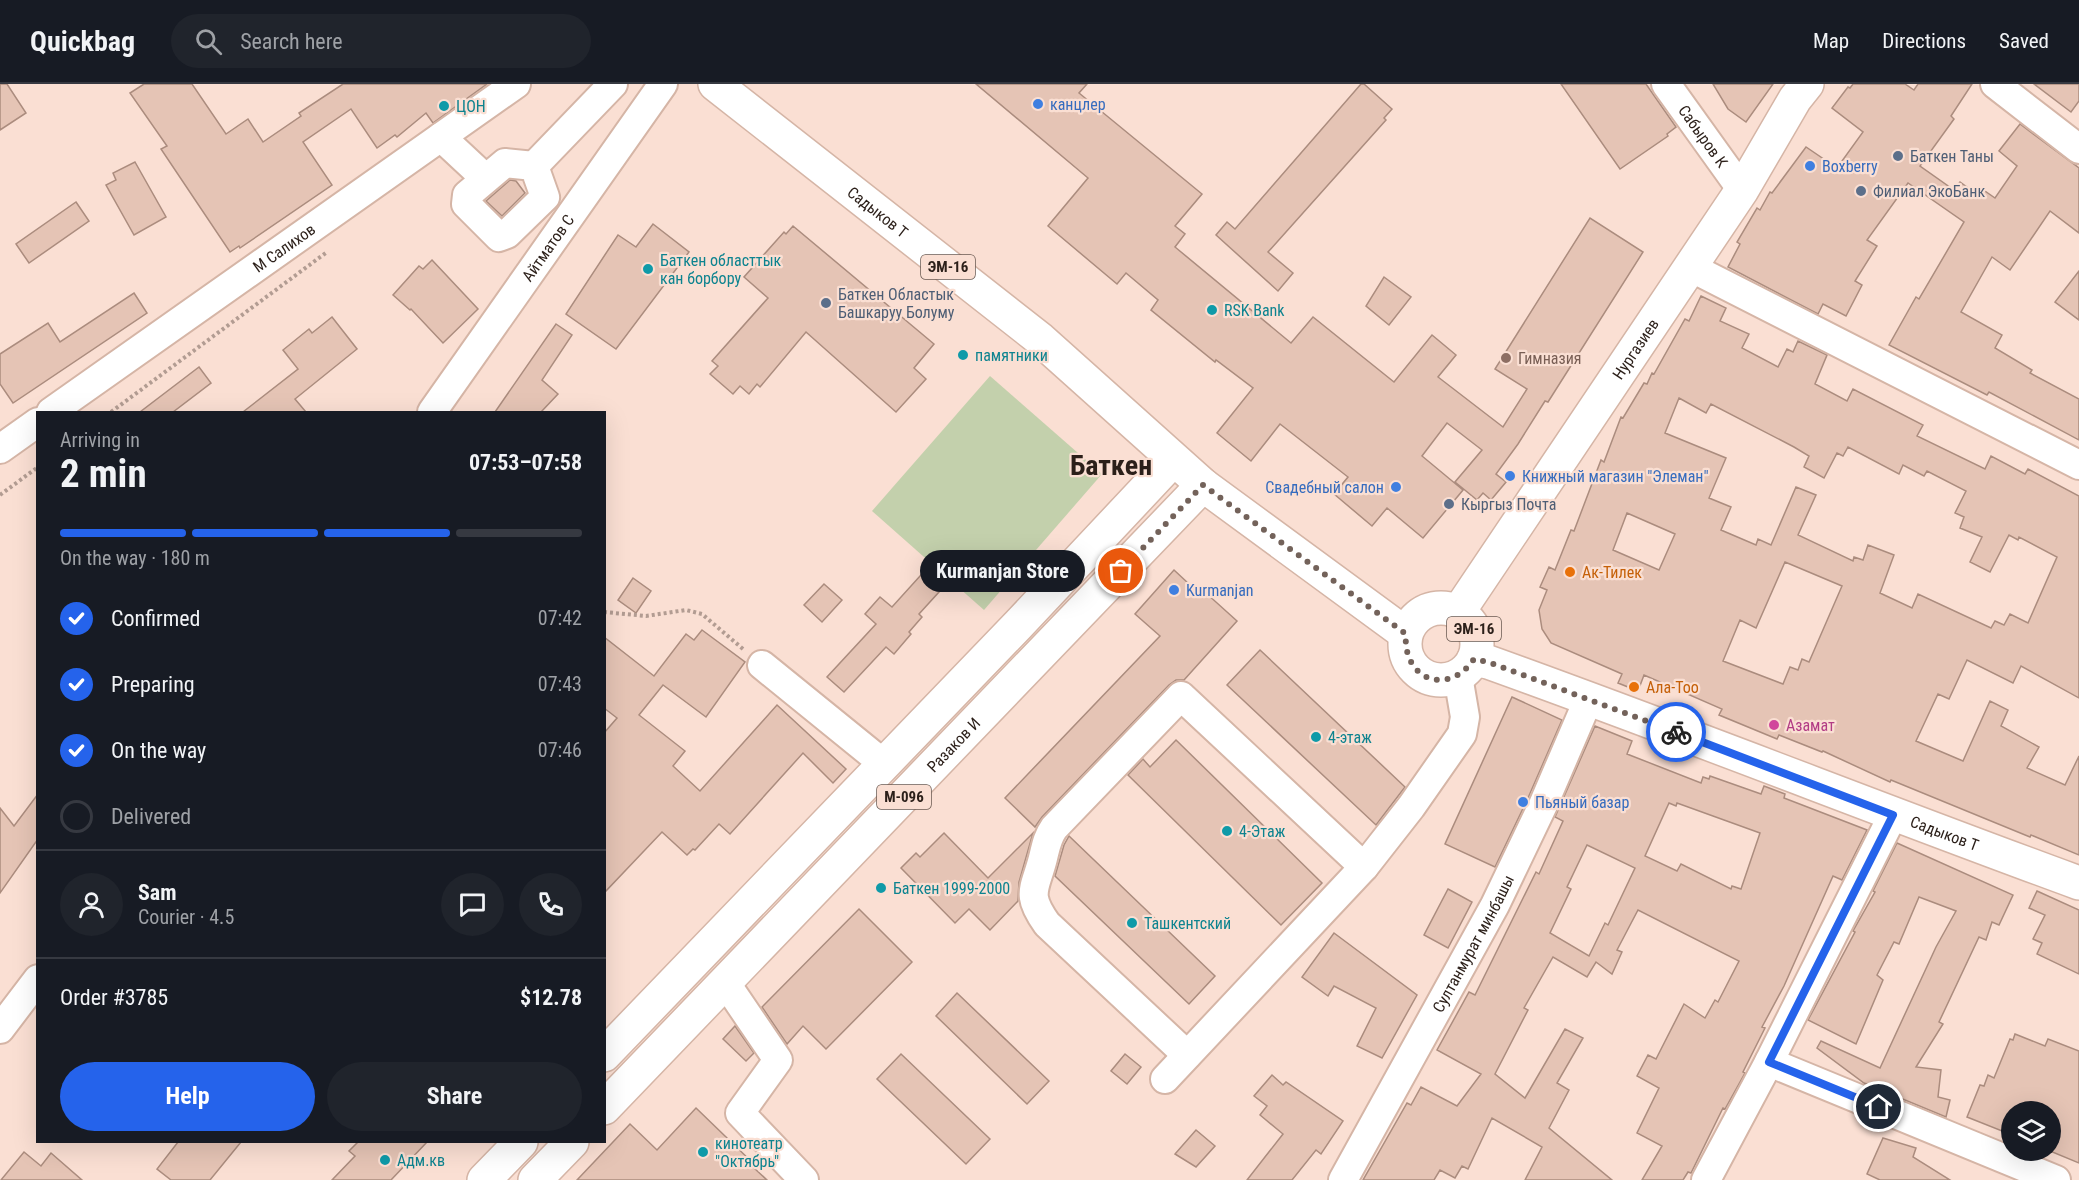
<!DOCTYPE html>
<meta charset="utf-8">
<style>
body{margin:0;font-family:"Roboto Condensed",sans-serif;background:#20242c;color:#f1f3f6;height:100vh;display:flex;flex-direction:column;font-size:22px;white-space:nowrap}
*{box-sizing:border-box;margin:0}
p{font-size:20px;color:#9ea1a6}
.icon{flex:none;width:33px;height:33px;fill:none;stroke:currentColor;stroke-width:2;stroke-linecap:round;stroke-linejoin:round}
.map{position:relative;flex:1;overflow:hidden}
.details{position:absolute;left:36px;top:327px;width:570px;height:732px;display:flex;flex-direction:column;background:#171b24;border-radius:0px;box-shadow:0 6px 24px #0002}
.details>*{flex:none}
.buttons{position:absolute;left:2001px;top:1017px;display:grid;gap:12px}
.buttons a{display:grid;place-items:center;width:60px;height:60px;border-radius:50%;background:#171b24;box-shadow:0 6px 24px #0002;font-size:30px}
.pin{position:absolute;display:grid;place-items:center;width:51px;height:51px;color:#fff;margin:-26px;border:3px solid #fff;border-radius:50%;box-shadow:0 2px 6px #0007}
.courier{position:absolute;display:grid;place-items:center;width:60px;height:60px;margin:-30px;border:4px solid #2563eb;border-radius:50%;background:#fff;color:#222;box-shadow:0 2px 8px #0007}
.bubble{position:absolute;height:42px;border-radius:21px;background:#171b24;box-shadow:0 6px 24px #0002;font-size:20px;font-weight:700;line-height:42px;text-align:center}
.summary em{font-style:normal;font-weight:700}
.summary div{display:flex;flex-direction:column-reverse}
.summary{display:flex;align-items:center;justify-content:space-between;height:102px;padding:0 24px}
h1{font-size:39px;font-weight:700;line-height:45px}
.bar{display:grid;grid-template-columns:repeat(4,1fr);gap:9px 6px;align-content:center;height:72px;padding:0 24px}
.bar i{height:8px;border-radius:4px;background:#363941}
.bar .on{background:#2563eb}
.bar p{grid-column:span 4}
.line{display:flex;align-items:center;gap:15px;padding:0 24px;border-top:2px solid #363941}
.line div{flex:1}
.round{display:grid;place-items:center;flex:none;width:63px;height:63px;border-radius:32px;background:#20242c}
ol{padding:0 24px;list-style:none}
li{display:flex;align-items:center;gap:18px;height:66px}
li p{margin-inline-start:auto}
li .icon{padding:6px;border-radius:50%;background:#2563eb;color:#fff;stroke-width:4}
li:last-child{color:#9ea1a6}
li i{width:33px;height:33px;border:3px solid #363941;border-radius:50%}
.cta{display:flex;gap:12px;margin-top:auto;padding:12px 24px}
.cta a{flex:1;height:69px;border-radius:36px;background:#2563eb;color:#fff;font-size:24px;font-weight:700;line-height:69px;text-align:center}
.cta a+a{background:#20242c;color:#f1f3f6}
header{display:flex;align-items:center;gap:36px;box-sizing:border-box;height:84px;padding:0 30px;background:#171b24;border-bottom:2px solid #363941}
header strong{font-size:28px}
nav{display:flex;gap:33px;margin-inline-start:auto;font-size:21px}
.search{width:420px;height:54px;background:#20242c;display:flex;align-items:center;gap:15px;box-sizing:border-box;padding:0 21px;border-radius:33px;color:#9ea1a6;font-size:22px}
.map>svg:first-child{display:block}
.green{fill:#c3d0ac}
.building{fill:#e5c4b5;stroke:#ab8c7e;stroke-width:1.5;fill-rule:evenodd}
.lines{fill:none;stroke-linecap:round;stroke-linejoin:round}
.minor-casing{stroke:#d5b5a6;stroke-width:32}
.major-casing{stroke:#d5b5a6;stroke-width:36}
.highway-casing{stroke:#d5b5a6;stroke-width:36}
.path{stroke:#b29c92;stroke-width:4;stroke-dasharray:3 3;stroke-linecap:butt}
.minor{stroke:#fff;stroke-width:28}
.major{stroke:#fff;stroke-width:33}
.highway{stroke:#fff;stroke-width:33}
.done{stroke:#73625a;stroke-width:6;stroke-dasharray:0 10.8}
.route{stroke:#2563eb;stroke-width:8}
.shop-dot{fill:#3f7fe0;stroke:#fadfd3;stroke-width:2}
.culture-dot{fill:#0f9aa8;stroke:#fadfd3;stroke-width:2}
.service-dot{fill:#5c6f8a;stroke:#fadfd3;stroke-width:2}
.education-dot{fill:#8d6e63;stroke:#fadfd3;stroke-width:2}
.food-dot{fill:#e8710a;stroke:#fadfd3;stroke-width:2}
.hotel-dot{fill:#d1479c;stroke:#fadfd3;stroke-width:2}
.labels{text-anchor:middle;dominant-baseline:central;stroke-width:4.5;stroke-linejoin:round;paint-order:stroke}
.shield{fill:#fadfd3;stroke:#695951;stroke-width:1.5}
.shield-label{font-size:15px;font-weight:bold;fill:#2b1f19}
.shop-label{font-size:16px;fill:#366cbe;stroke:#fadfd3;text-anchor:start}
.culture-label{font-size:16px;fill:#0d838f;stroke:#fadfd3;text-anchor:start}
.street-label{font-size:16px;fill:#2b1f19;stroke:#fadfd3}
.service-label{font-size:16px;fill:#4e5e75;stroke:#fadfd3;text-anchor:start}
.education-label{font-size:16px;fill:#785e54;stroke:#fadfd3;text-anchor:start}
.food-label{font-size:16px;fill:#c56008;stroke:#fadfd3;text-anchor:start}
.hotel-label{font-size:16px;fill:#b23c85;stroke:#fadfd3;text-anchor:start}
.town-label{font-size:28px;font-weight:bold;fill:#2b1f19;stroke:#fadfd3}
</style>
<header>
<strong>Quickbag</strong>
<div class="search"><svg class="icon" aria-label="search" viewBox="0 0 24 24"><circle cx="10" cy="10" r="6"/><path d="M15 15l6 6"/></svg>Search here</div>
<nav><a>Map</a><a>Directions</a><a>Saved</a></nav>
</header>
<div class="map">
<svg width="2079" height="1096" viewBox="0 0 2079 1096">
<rect width="100%" height="100%" fill="#fadfd3"/>
<!-- green -->
<polygon class="green" points="990,292 1102,390 984,526 872,427"/>
<!-- building -->
<g class="building">
<polygon points="0,0 7,0 26,29 0,46"/>
<polygon points="144,0 192,0 226,50 248,35 263,58 301,32 299,29 343,0 487,0 433,39 426,29 397,53 395,51 377,64 351,25 303,58 332,101 240,164 239,162 230,168 161,65 167,62 130,9"/>
<polygon points="976,0 1087,0 1079,9 1202,110 1175,142 1185,150 1175,163 1291,259 1313,233 1394,298 1432,251 1456,271 1438,293 1503,343 1527,305 1495,285 1590,134 1643,168 1548,318 1545,317 1518,360 1496,390 1506,398 1491,416 1483,409 1477,416 1455,398 1482,366 1447,339 1422,372 1463,406 1423,454 1387,424 1372,442 1334,410 1348,393 1280,340 1251,377 1217,349 1253,304 1216,276 1215,278 1151,226 1158,216 1126,189 1117,200 1048,142 1088,94"/>
<polygon points="1361,0 1364,0 1392,25 1384,34 1386,36 1268,168 1293,189 1278,207 1216,151 1227,138 1235,145"/>
<polygon points="1561,0 1646,0 1676,43 1667,50 1668,52 1620,85"/>
<polygon points="1713,0 1773,0 1746,38 1728,25"/>
<polygon points="1853,0 1905,0 1914,6 1918,0 1972,0 1951,32 1954,35 1920,82 1954,106 1960,98 1978,111 1982,105 1995,114 2017,82 1999,67 2020,40 2079,84 2079,149 2050,127 2010,186 1992,173 1961,228 2002,251 1995,264 2032,286 2030,289 2079,315 2079,356 1989,308 1987,311 1889,261 1916,213 1919,215 1964,138 1908,99 1867,156 1877,162 1855,197 1862,201 1846,232 1823,220 1818,230 1728,183 1740,160 1737,158 1757,124 1760,126 1770,108 1772,109 1806,63 1837,84 1863,48 1832,24 1848,3 1850,4"/>
<polygon points="2034,0 2079,0 2079,17 2071,28"/>
<polygon points="135,78 166,133 134,151 106,101 116,96 113,89"/>
<polygon points="510,96 516,97 525,109 502,132 486,117"/>
<polygon points="76,118 89,137 29,179 16,160"/>
<polygon points="653,140 689,168 616,265 566,230 618,151 636,163"/>
<polygon points="793,142 934,260 914,284 926,295 896,328 806,248 760,303 757,300 749,310 740,302 733,310 710,290 718,282 712,277 768,214 744,193 784,148 786,150"/>
<polygon points="432,176 478,225 443,259 411,225 410,226 393,211 419,182 423,185"/>
<polygon points="2079,187 2079,236 2055,218"/>
<polygon points="1384,193 1411,213 1389,241 1366,222"/>
<polygon points="134,209 147,229 13,319 0,300 0,270 48,239 60,258"/>
<path d="M1701,212L1726,224L1720,237L1749,250L1742,264L1778,283L1787,265L1793,268L1798,257L1827,271L1815,300L1847,317L1853,305L1923,341L1917,352L1985,385L1991,372L2025,390L2028,385L2079,412V614L2021,582L2013,599L1967,576L1949,615L1938,610L1916,657L1963,677L1990,617L2008,626L2001,642L2039,663L2027,684L2065,701L2079,672V771L2031,751L2030,753L1891,696L1890,698L1823,667L1822,668L1779,651L1777,655L1719,631L1722,625L1644,591L1638,607L1618,599L1622,590L1551,559L1542,545L1539,526L1547,506L1540,503L1549,483L1555,486L1571,446L1574,447L1601,376L1604,378L1621,333L1623,334L1644,299L1647,300L1652,289L1654,290L1685,235L1689,237ZM1679,314L1706,329L1711,320L1794,363L1809,372L1804,383L1824,394L1837,369L1843,372L1848,363L1899,390L1903,381L1924,392L1927,387L1966,407L1955,429L1964,433L1960,444L1982,453L1970,478L1990,488L2009,451L2018,456L2019,453L2057,473L2028,539L2010,530L2004,541L1995,537L1991,544L1918,510L1912,524L1880,509L1894,471L1868,461L1863,476L1854,473L1853,477L1798,451L1816,411L1796,403L1771,461L1758,455L1756,461L1721,446L1731,423L1709,414L1726,374L1665,349ZM1627,429L1675,450L1659,486L1613,466ZM1785,478L1842,502L1809,578L1802,575L1798,586L1790,583L1783,600L1723,577L1740,536L1756,544Z"/>
<polygon points="332,233 357,265 295,315 306,328 243,328 298,285 283,266 309,245 312,249"/>
<polygon points="556,240 572,251 542,296 558,310 541,328 495,328"/>
<polygon points="199,283 211,299 173,328 140,328"/>
<polygon points="930,481 949,497 919,530 922,533 909,548 911,550 894,570 886,563 844,608 827,593 876,540 865,530 880,513 892,523"/>
<polygon points="1174,486 1203,513 1206,509 1237,537 1184,596 1176,596 1169,601 1042,733 1035,743 1005,714 1160,552 1135,530"/>
<polygon points="633,494 651,507 636,529 618,516"/>
<polygon points="824,500 842,516 822,538 804,521"/>
<polygon points="702,546 745,578 706,633 663,601 639,631 685,667 673,682 700,707 777,621 846,685 833,699 803,669 730,750 719,740 695,766 693,765 687,771 662,748 604,809 604,649 617,634 604,624 604,553 654,592 686,550 694,556"/>
<polygon points="1260,566 1405,703 1376,741 1227,601"/>
<polygon points="1512,613 1562,636 1528,714 1495,783 1445,760"/>
<path d="M1595,642L1632,657L1627,670L1701,699L1703,693L1709,695L1710,692L1761,710L1764,702L1785,710L1784,714L1867,746L1842,796L1833,792L1784,902L1762,943L1765,944L1743,988L1745,989L1725,1025L1723,1024L1691,1089L1688,1088L1683,1096H1642L1662,1062L1637,1049L1659,1004L1637,992L1648,971L1656,975L1684,920L1705,934L1715,916L1718,918L1739,877L1638,826L1617,866L1622,868L1612,890L1596,878L1587,893L1553,873L1524,924L1528,926L1495,990L1525,1014L1565,945L1583,954L1557,999L1569,1006L1549,1044L1612,1096H1525L1542,1063L1492,1034L1468,1085L1462,1082L1455,1094L1440,1086L1434,1096H1363L1407,1019L1411,1021L1421,1003L1457,1022L1481,990L1437,966L1469,908L1475,911L1536,788L1539,790L1563,737L1555,733ZM1669,719L1676,722L1677,719L1760,749L1741,805L1732,802L1731,805L1681,780L1677,787L1645,772ZM1587,761L1635,784L1608,841L1605,839L1589,872L1550,849L1571,805L1567,803Z"/>
<polygon points="1176,656 1322,799 1281,841 1128,691 1143,675 1150,683"/>
<polygon points="38,710 38,755 0,809 0,724 14,742"/>
<polygon points="944,749 988,794 1033,749 1019,798 1018,817 990,846 969,825 955,839 901,784 916,769 920,773"/>
<polygon points="1069,752 1215,892 1189,920 1055,792 1064,761"/>
<polygon points="1897,759 2013,811 1999,841 1992,838 1986,856 1979,853 1939,938 1943,940 1916,983 1941,986 1938,1013 1950,1016 1946,1033 1864,999 1817,964 1821,957 1880,984 1936,863 1956,827 1919,813 1899,860 1894,858 1877,891 1883,896 1856,960 1808,936 1855,848 1853,847 1875,808 1873,807"/>
<polygon points="1448,805 1472,818 1448,864 1424,851"/>
<polygon points="2037,807 2079,826 2079,890 2037,870 2042,859 2033,855 2045,831 2029,824"/>
<polygon points="859,825 912,878 826,965 803,942 787,960 762,923"/>
<polygon points="1334,849 1417,911 1382,974 1357,962 1376,924 1334,902 1328,912 1302,893"/>
<polygon points="957,909 1049,997 1027,1020 936,932"/>
<polygon points="735,942 754,969 746,977 723,955"/>
<polygon points="2015,950 2045,962 2048,955 2079,967 2079,1079 2050,1067 2050,1028 2012,1028 2012,1051 1967,1033 1980,1001 1984,1002 1988,991 1994,994 2010,955 2013,956"/>
<polygon points="901,970 990,1055 966,1080 877,995"/>
<polygon points="1125,970 1141,983 1127,1000 1111,987"/>
<polygon points="1272,991 1283,1001 1286,998 1343,1037 1321,1070 1316,1066 1292,1096 1247,1096 1283,1050 1260,1031 1267,1022 1254,1012"/>
<polygon points="696,1024 756,1082 754,1084 767,1096 577,1096 630,1040 657,1066"/>
<polygon points="1196,1046 1215,1062 1196,1083 1175,1070"/>
<polygon points="1883,1054 1916,1064 1913,1073 1950,1096 1880,1096 1867,1090"/>
<polygon points="178,1058 241,1058 210,1096 171,1096 157,1085"/>
<polygon points="358,1058 427,1058 391,1096 332,1096 355,1072 349,1067"/>
<polygon points="24,1068 41,1082 51,1069 82,1096 1,1096"/>
</g>
<g class="lines">
<defs>
<g id="minor">
<path id="s1" d="M1666,0L1742,106"/>
<polyline points="1995,0 2079,65"/>
<polyline points="441,53 485,94"/>
<polygon points="505,79 534,82 545,113 507,150 499,153 466,120 467,111"/>
<polyline points="534,82 613,0"/>
<polyline points="1690,183 2079,381"/>
<path id="s2" d="M51,328L516,0"/>
<path id="s3" d="M432,328L663,0"/>
<polyline points="0,365 38,338"/>
<polyline points="762,581 884,680"/>
<polyline points="725,898 778,976 740,1029 804,1096"/>
<polyline points="0,945 38,895"/>
<path d="M1187,971L1047,840C1025,809 1035,806 1043,774C1046,762 1047,754 1054,744L1181,612L1364,783"/>
<polyline points="1769,978 2056,1096"/>
<polyline points="1165,995 1364,783 1411,723 1462,650 1465,633 1458,592"/>
<path id="s4" d="M1343,1096L1495,821L1543,721L1589,614"/>
<polyline points="1706,1096 1769,978 1893,731"/>
</g>
<g id="major">
<path id="s5" d="M1459,527L1742,106L1795,15L1807,0"/>
<polyline points="604,971 1019,540 1173,376"/>
<path id="s6" d="M604,1024L1203,401"/>
<polyline points="484,1096 521,1058"/>
<polyline points="535,1096 572,1058"/>
</g>
<g id="highway">
<path id="s7" d="M715,0L1040,255L1203,401L1406,550"/>
<circle cx="1441" cy="560" r="36"/>
<path id="s8" d="M1474,575L1488,578C1686,649 1882,727 2079,799"/>
</g>
</defs>
<!-- minor casing -->
<use href="#minor" class="minor-casing"/>
<!-- major casing -->
<use href="#major" class="major-casing"/>
<!-- highway casing -->
<use href="#highway" class="highway-casing"/>
<!-- path -->
<g class="path">
<polyline points="111,328 327,168"/>
<polyline points="0,411 38,383"/>
<polyline points="604,528 646,532 686,526 702,530 743,565"/>
</g>
<!-- minor -->
<use href="#minor" class="minor"/>
<!-- major -->
<use href="#major" class="major"/>
<!-- highway -->
<use href="#highway" class="highway"/>
</g>
<g class="lines">
<!-- done -->
<path class="done" d="M1121,487L1203,401L1406,550C1402,596 1449,613 1474,575L1488,578L1676,648"/>
<!-- route -->
<polyline class="route" points="1676,648 1893,731 1769,978 1879,1023"/>
</g>
<!-- markers -->
<g class="shop-dot">
<circle cx="1038" cy="20" r="6"/>
<circle cx="1810" cy="82" r="6"/>
<circle cx="1510" cy="392" r="6"/>
<circle cx="1396" cy="403" r="6"/>
<circle cx="1174" cy="506" r="6"/>
<circle cx="1523" cy="718" r="6"/>
</g>
<g class="culture-dot">
<circle cx="444" cy="22" r="6"/>
<circle cx="648" cy="185" r="6"/>
<circle cx="1212" cy="226" r="6"/>
<circle cx="963" cy="271" r="6"/>
<circle cx="1316" cy="653" r="6"/>
<circle cx="1227" cy="747" r="6"/>
<circle cx="881" cy="804" r="6"/>
<circle cx="1132" cy="839" r="6"/>
<circle cx="703" cy="1068" r="6"/>
<circle cx="385" cy="1076" r="6"/>
</g>
<g class="service-dot">
<circle cx="1898" cy="72" r="6"/>
<circle cx="1861" cy="107" r="6"/>
<circle cx="826" cy="219" r="6"/>
<circle cx="1449" cy="420" r="6"/>
</g>
<circle class="education-dot" cx="1506" cy="274" r="6"/>
<g class="food-dot">
<circle cx="1570" cy="488" r="6"/>
<circle cx="1634" cy="603" r="6"/>
</g>
<circle class="hotel-dot" cx="1774" cy="641" r="6"/>
<g class="labels">
<!-- shield labels -->
<g class="shield">
<rect x="921" y="171" width="54" height="24" rx="4.5"/>
<rect x="1447" y="533" width="54" height="24" rx="4.5"/>
<rect x="877" y="701" width="54" height="24" rx="4.5"/>
</g>
<g class="shield-label">
<text x="948" y="183">ЭМ-16</text>
<text x="1474" y="545">ЭМ-16</text>
<text x="904" y="713">М-096</text>
</g>
<!-- shop labels -->
<g class="shop-label">
<text x="1050" y="20">канцлер</text>
<text x="1822" y="82">Boxberry</text>
<text x="1522" y="392">Книжный магазин "Элеман"</text>
<text x="1384" y="403" text-anchor="end">Cвадебный салон</text>
<text x="1186" y="506">Kurmanjan</text>
<text x="1535" y="718">Пьяный базар</text>
</g>
<!-- culture labels -->
<g class="culture-label">
<text x="456" y="22">ЦОН</text>
<text x="660" y="176">Баткен областтык<tspan x="660" dy="18">кан борбору</tspan></text>
<text x="1224" y="226">RSK Bank</text>
<text x="975" y="271">памятники</text>
<text x="1328" y="653">4-этаж</text>
<text x="1239" y="747">4-Этаж</text>
<text x="893" y="804">Баткен 1999-2000</text>
<text x="1144" y="839">Ташкентский</text>
<text x="715" y="1059">кинотеатр<tspan x="715" dy="18">"Октябрь"</tspan></text>
<text x="397" y="1076">Адм.кв</text>
</g>
<!-- street labels -->
<g class="street-label">
<text stroke="none"><textPath href="#s1" startOffset="64">Сабыров К</textPath></text>
<text stroke="none"><textPath href="#s7" startOffset="207">Садыков Т</textPath></text>
<text stroke="none"><textPath href="#s2" startOffset="285">М Салихов</textPath></text>
<text stroke="none"><textPath href="#s3" startOffset="201">Айтматов С</textPath></text>
<text stroke="none"><textPath href="#s5" startOffset="316">Нургазиев</textPath></text>
<text stroke="none"><textPath href="#s6" startOffset="504">Разаков И</textPath></text>
<text stroke="none"><textPath href="#s8" startOffset="502">Садыков Т</textPath></text>
<text stroke="none"><textPath href="#s4" startOffset="270">Султанмурат минбашы</textPath></text>
</g>
<!-- service labels -->
<g class="service-label">
<text x="1910" y="72">Баткен Таны</text>
<text x="1873" y="107">Филиал ЭкоБанк</text>
<text x="838" y="210">Баткен Областык<tspan x="838" dy="18">Башкаруу Болуму</tspan></text>
<text x="1461" y="420">Кыргыз Почта</text>
</g>
<!-- education labels -->
<g class="education-label">
<text x="1518" y="274">Гимназия</text>
</g>
<!-- food labels -->
<g class="food-label">
<text x="1582" y="488">Ак-Тилек</text>
<text x="1646" y="603">Ала-Тоо</text>
</g>
<!-- hotel labels -->
<g class="hotel-label">
<text x="1786" y="641">Азамат</text>
</g>
<!-- town labels -->
<g class="town-label">
<text x="1111" y="381">Баткен</text>
</g>
</g>
</svg>
<div class="buttons">
<a><svg class="icon" aria-label="layers" viewBox="0 0 24 24"><path d="M12 4l9 5-9 5-9-5zM3 14l9 5 9-5"/></svg></a>
</div>
<div class="pin" style="left:1121px;top:487px;background:#ea580c"><svg class="icon" aria-label="bag" viewBox="0 0 24 24"><path d="M5 8h14l-1 12H6zM9 8a3 3 0 0 1 6 0"/></svg></div>
<div class="pin" style="left:1879px;top:1023px;background:#1f2937"><svg class="icon" aria-label="home" viewBox="0 0 24 24"><path d="M3 11l9-7 9 7M6 9v11h12V9"/></svg></div>
<div class="courier" style="left:1676px;top:648px"><svg class="icon" aria-label="bike" viewBox="0 0 24 24"><circle cx="6" cy="16" r="4"/><circle cx="18" cy="16" r="4"/><path d="M6 16l4-8h5l3 8M10 8l3 8H6M13 5h3"/></svg></div>
<div class="bubble" style="left:920px;top:466px;width:165px">Kurmanjan Store</div>
<section class="details">
<div class="summary"><div><h1>2 min</h1><p>Arriving in</p></div><em>07:53–07:58</em></div>
<div class="bar"><i class="on"></i><i class="on"></i><i class="on"></i><i></i><p>On the way · 180 m</p></div>
<ol>
<li><svg class="icon" aria-label="check" viewBox="0 0 24 24"><path d="M5 12l5 5 9-10"/></svg>Confirmed<p>07:42</p></li>
<li><svg class="icon" aria-label="check" viewBox="0 0 24 24"><path d="M5 12l5 5 9-10"/></svg>Preparing<p>07:43</p></li>
<li><svg class="icon" aria-label="check" viewBox="0 0 24 24"><path d="M5 12l5 5 9-10"/></svg>On the way<p>07:46</p></li>
<li><i></i>Delivered</li>
</ol>
<div class="line" style="height:108px"><a class="round"><svg class="icon" aria-label="person" viewBox="0 0 24 24"><circle cx="12" cy="8" r="4"/><path d="M4 21q1-7 8-7t8 7"/></svg></a><div><b>Sam</b><p>Courier · 4.5</p></div><a class="round"><svg class="icon" aria-label="chat" viewBox="0 0 24 24"><path d="M4 5h16v11H9l-5 4z"/></svg></a><a class="round"><svg class="icon" aria-label="phone" viewBox="0 0 24 24"><path d="M5 4h4l2 5-3 2q2 4 5 5l2-3 5 2v4C11 20 4 13 5 4z"/></svg></a></div>
<div class="line" style="height:78px"><div>Order #3785</div><b>$12.78</b></div>
<div class="cta"><a>Help</a><a>Share</a></div>
</section>
</div>
